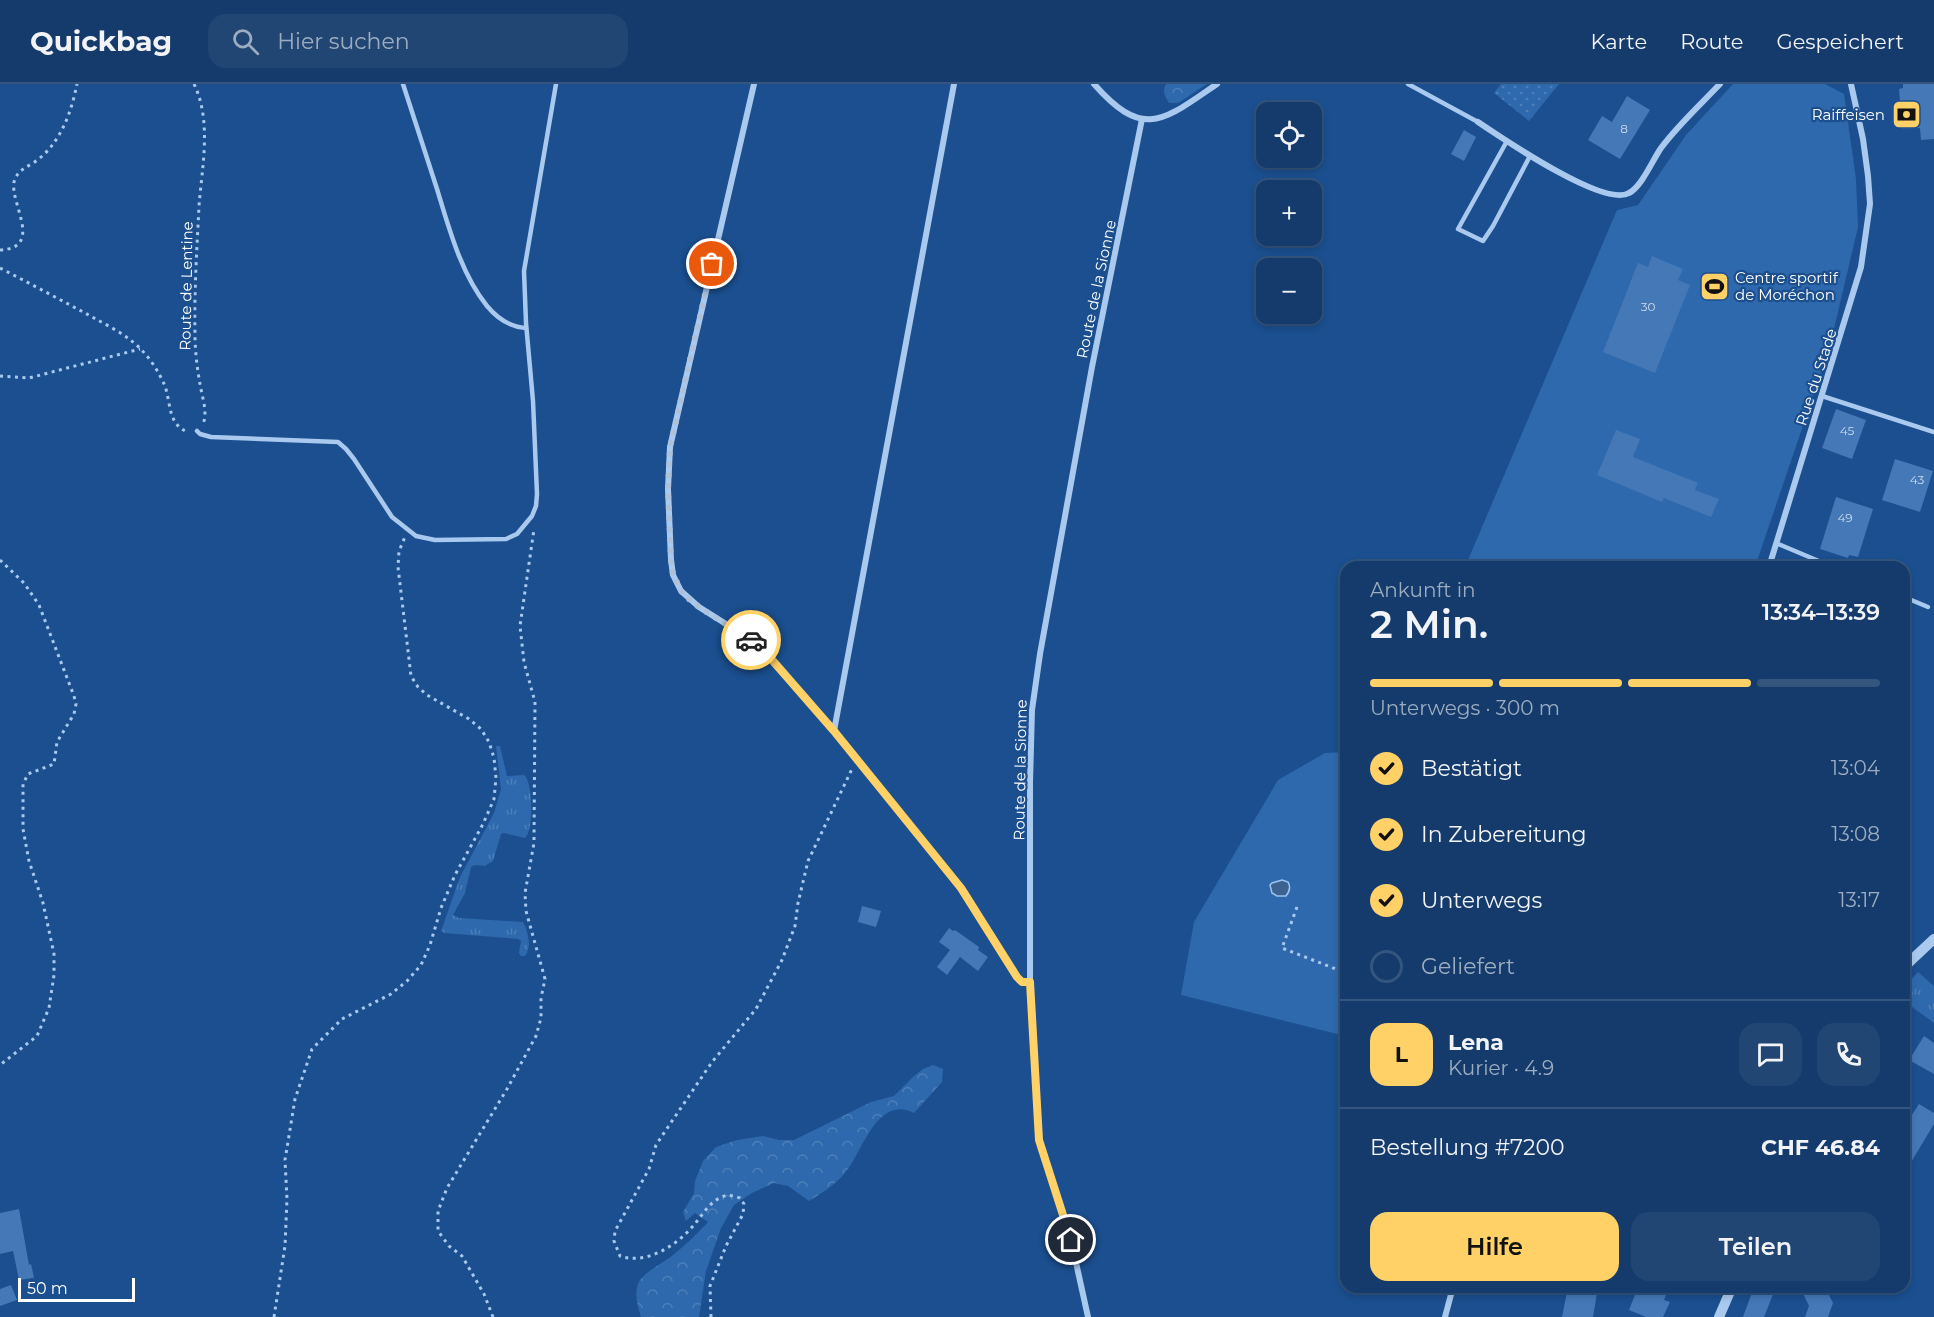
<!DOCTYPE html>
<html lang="de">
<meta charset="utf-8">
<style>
body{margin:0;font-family:Montserrat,sans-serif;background:#214673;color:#f1f3f6;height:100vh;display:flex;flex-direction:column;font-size:22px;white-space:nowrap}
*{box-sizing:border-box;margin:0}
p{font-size:20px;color:#9dadc1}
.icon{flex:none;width:33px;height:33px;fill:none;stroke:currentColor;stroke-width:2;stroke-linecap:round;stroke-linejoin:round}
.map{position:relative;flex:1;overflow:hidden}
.panel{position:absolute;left:1340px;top:477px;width:570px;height:732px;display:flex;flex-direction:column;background:#143b6b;border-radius:18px;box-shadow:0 3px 9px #0003,0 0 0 2px #33557e}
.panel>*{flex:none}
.fabs{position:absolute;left:1256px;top:18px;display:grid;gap:12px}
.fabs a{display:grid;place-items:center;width:66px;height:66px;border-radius:12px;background:#143b6b;box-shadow:0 3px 9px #0003,0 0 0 2px #33557e;font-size:30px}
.scale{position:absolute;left:18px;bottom:15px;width:117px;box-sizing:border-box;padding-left:6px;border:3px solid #fff;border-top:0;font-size:16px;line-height:21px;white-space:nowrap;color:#fff;-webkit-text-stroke:4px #1b4f8f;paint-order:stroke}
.pin{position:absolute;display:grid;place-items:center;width:51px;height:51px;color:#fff;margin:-26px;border:3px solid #fff;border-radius:50%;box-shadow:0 2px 6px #0007}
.courier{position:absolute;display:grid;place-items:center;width:60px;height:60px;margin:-30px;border:4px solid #ffd166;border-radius:50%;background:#fff;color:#222;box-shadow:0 2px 8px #0007}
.summary em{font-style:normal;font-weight:600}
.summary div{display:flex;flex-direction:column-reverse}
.summary{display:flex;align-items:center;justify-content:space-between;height:102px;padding:0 30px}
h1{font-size:39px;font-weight:600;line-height:45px}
.bar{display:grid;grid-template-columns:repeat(4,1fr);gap:9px 6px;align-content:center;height:72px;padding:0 30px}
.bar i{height:8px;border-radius:4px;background:#33557e}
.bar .selected{background:#ffd166}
.bar p{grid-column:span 4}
.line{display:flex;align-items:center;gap:15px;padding:0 30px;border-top:2px solid #33557e}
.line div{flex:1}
.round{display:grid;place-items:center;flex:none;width:63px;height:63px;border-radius:18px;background:#214673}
ol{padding:0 30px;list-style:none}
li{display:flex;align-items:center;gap:18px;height:66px}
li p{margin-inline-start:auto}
li .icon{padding:6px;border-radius:50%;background:#ffd166;color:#111;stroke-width:4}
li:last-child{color:#9dadc1}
li i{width:33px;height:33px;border:3px solid #33557e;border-radius:50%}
.button{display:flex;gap:12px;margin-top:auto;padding:12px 30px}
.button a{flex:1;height:69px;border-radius:18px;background:#ffd166;color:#111;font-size:24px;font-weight:600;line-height:69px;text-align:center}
.button a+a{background:#214673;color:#f1f3f6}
header{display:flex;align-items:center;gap:36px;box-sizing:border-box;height:84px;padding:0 30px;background:#143b6b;border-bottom:2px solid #33557e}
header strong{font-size:28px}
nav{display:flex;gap:33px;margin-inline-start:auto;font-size:21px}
.search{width:420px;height:54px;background:#214673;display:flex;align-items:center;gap:15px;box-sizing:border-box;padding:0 21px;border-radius:18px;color:#9dadc1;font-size:22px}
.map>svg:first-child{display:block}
.grass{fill:url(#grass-tufts)}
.forest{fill:url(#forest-crowns)}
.park{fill:url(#park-dots)}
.pitch{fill:#2e69ad}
.water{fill:#3c6290;stroke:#9cc4f0;stroke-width:1.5}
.building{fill:#4478b7}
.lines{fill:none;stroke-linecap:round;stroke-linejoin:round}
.path{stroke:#a9c9ee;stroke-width:3;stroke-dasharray:3 4.5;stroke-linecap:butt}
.service{stroke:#a9c9ee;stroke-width:4.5}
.minor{stroke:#a9c9ee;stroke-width:6}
.tertiary{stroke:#a9c9ee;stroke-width:10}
.done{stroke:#afc1d8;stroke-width:6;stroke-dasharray:0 10.8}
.route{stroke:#ffd166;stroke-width:8}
.labels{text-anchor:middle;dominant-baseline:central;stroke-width:4.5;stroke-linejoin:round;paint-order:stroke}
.number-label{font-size:12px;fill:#d0dded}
.poi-label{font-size:15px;fill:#fff;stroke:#1b4f8f;text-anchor:end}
.street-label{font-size:15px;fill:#fff;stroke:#1b4f8f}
</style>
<header>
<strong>Quickbag</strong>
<div class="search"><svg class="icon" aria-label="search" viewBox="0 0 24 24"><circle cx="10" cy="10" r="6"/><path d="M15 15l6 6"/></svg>Hier suchen</div>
<nav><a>Karte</a><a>Route</a><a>Gespeichert</a></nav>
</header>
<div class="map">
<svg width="1934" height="1233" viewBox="0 0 1934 1233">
<defs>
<pattern id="grass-tufts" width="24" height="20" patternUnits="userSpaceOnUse" patternTransform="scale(1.5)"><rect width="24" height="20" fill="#2e69ad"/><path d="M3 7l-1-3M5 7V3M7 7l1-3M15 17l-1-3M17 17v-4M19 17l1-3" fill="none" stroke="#4d80b9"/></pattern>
<pattern id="forest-crowns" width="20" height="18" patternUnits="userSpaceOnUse" patternTransform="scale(1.5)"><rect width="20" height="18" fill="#2e69ad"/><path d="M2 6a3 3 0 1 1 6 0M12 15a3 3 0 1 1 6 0" fill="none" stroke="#4d80b9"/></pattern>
<pattern id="park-dots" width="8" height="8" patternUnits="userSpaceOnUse" patternTransform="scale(1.5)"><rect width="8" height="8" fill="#2e69ad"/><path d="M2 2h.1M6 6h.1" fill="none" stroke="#4d80b9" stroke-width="1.8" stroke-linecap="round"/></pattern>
</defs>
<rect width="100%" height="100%" fill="#1b4f8f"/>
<!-- grass -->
<g class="grass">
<path d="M496,662H500L507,692L524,691C533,698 534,746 525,754L504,749L501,750L493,777L485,782L475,781L471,783L465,809L453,831L459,834L523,838C528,848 532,862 525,872H521L519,869L521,857L518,855L444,849L441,847L460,793L494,729L501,705Z"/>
<polygon points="1918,888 1934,902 1934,939 1904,917 1904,903"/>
</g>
<!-- forest -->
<g class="forest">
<path d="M1166,0H1207L1178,19H1169C1165,13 1162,7 1166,0Z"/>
<path d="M933,981L943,985L942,998L914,1029C877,1010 862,1069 845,1089C835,1101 822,1109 809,1117L788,1102L774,1099L752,1109L734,1121L721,1144L706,1187L699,1233H641C638,1223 634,1211 638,1200C642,1189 663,1179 673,1171C686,1160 697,1150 708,1138L695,1129L686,1137L683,1128L694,1109L695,1097L703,1077L716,1063L737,1056L763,1052L779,1056H794L871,1018L894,1012L914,992L923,985Z"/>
</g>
<!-- park -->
<polygon class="park" points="1501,0 1559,0 1529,37 1494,9"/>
<!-- pitch -->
<g class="pitch">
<polygon points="1733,0 1825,0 1844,10 1856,95 1858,143 1830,262 1755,483 1465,483 1617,126 1638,121 1686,51"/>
<polygon points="1345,668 1345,952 1181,911 1194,838 1278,696 1325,669"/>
</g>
<!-- water -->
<path class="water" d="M1282,796L1288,798C1291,803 1290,807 1286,812H1277L1272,809L1270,801L1272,799Z"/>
<!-- building -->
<g class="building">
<polygon points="1903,0 1934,0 1934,55 1921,56 1920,44 1902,45 1899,5 1903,4"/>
<polygon points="1627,12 1650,26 1620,75 1588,56 1602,32 1612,38"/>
<polygon points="1464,46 1476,53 1464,77 1451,70"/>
<polygon points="1652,172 1683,185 1678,196 1690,201 1655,289 1603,268 1638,179 1648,183"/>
<polygon points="1836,325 1866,336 1852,375 1822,364"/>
<polygon points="1616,346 1640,355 1633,373 1698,399 1695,406 1719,415 1711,433 1664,414 1662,418 1597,391"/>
<polygon points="1895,375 1933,387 1920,428 1882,416"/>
<polygon points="1836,413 1873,425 1858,473 1849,471 1848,474 1820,465"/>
<polygon points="862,822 881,827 876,843 858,838"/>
<polygon points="949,844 953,847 955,846 979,863 978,866 988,873 978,887 960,873 947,891 937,883 950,866 939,858"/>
<polygon points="1924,952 1934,959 1934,990 1909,976"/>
<polygon points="1919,1020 1934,1029 1934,1040 1904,1090 1904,1043"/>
<polygon points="19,1125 29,1181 31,1180 34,1194 19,1196 13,1167 0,1170 0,1129"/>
<polygon points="11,1201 17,1216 0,1222 0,1205"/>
<polygon points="1568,1203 1598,1203 1593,1233 1562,1233"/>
<polygon points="1638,1203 1669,1203 1664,1216 1670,1218 1663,1233 1646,1233 1629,1226"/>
<polygon points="1754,1203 1776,1203 1764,1233 1743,1233"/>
<polygon points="1800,1203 1825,1203 1833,1219 1828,1233 1805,1233 1809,1222"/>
</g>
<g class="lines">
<!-- path -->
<g class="path">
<path d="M194,0C212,37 202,83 199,122C197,164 194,207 195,250C195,267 197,283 200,300C202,313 208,328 203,340"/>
<path d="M0,166C44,164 10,120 14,98C17,87 25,84 33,79C41,74 48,67 53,60C66,43 73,20 77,0"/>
<path d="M0,184C29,199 57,214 85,229C106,241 131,252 146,271C154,280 160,291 165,302C171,320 168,341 188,348"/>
<polyline points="0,292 29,294 140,265"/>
<polyline points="0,476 24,499 39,521 74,612 76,620 74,630 57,658 54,680 28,690 23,700 23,745 29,777 43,819 54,870 54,891 49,924 37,952 0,981"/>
<polyline points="1297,823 1282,864 1346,889"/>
<polyline points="274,1233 285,1162 287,1115 285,1076 295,1015 312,965 342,935 391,910 407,897 421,881 430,861 441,824 455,791 483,740 494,715 496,694 494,674 489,658 481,645 469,635 427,611 418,603 411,592 398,483 399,467 405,453"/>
<polyline points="493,1233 484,1210 462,1172 449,1162 438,1147 438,1127 447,1104 507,1005 536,952 541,934 541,914 545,895 526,827 525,809 534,759 535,618 524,578 520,542 534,445"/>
<path d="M711,1233L710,1202L726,1162L743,1130L744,1120L740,1114C734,1112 728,1110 722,1113C709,1118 702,1132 693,1142C676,1162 646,1181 620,1172L614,1157L615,1147L649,1085L656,1061L668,1043L712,978L756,925L782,876L795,842L798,819L808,777L852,685"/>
</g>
<!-- service -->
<g class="service">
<path d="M403,0C414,35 426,70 437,105C449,144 461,190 487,222C497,234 511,243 526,244"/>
<polyline points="1408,0 1478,38"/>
<polyline points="1507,57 1458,145 1483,157 1493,142 1530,72"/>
<polyline points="1822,312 1934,348"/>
<polyline points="197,347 200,350 211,353 338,358 346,365 354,375 392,433 416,452 435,456 506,455 517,450 532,432 536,422 537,410 533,317 526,239 524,187 556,0"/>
<polyline points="1776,459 1833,483"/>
<polyline points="1904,513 1928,523"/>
</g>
<!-- minor -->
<g class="minor">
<polyline points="754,0 670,363 668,405 671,476 673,491 681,507 699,523 745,552 759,563 819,629 965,809 1017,893 1022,898 1030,898"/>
<path d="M1094,0C1144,57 1164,36 1217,0"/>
<path d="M1478,38C1502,54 1604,124 1629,109C1642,102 1652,77 1661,64C1678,41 1700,21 1720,0"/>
<polyline points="1769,483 1861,183 1870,120 1868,92 1863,55 1851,0"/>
<polyline points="834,647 954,0"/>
<polyline points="1088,1233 1071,1156 1039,1056 1030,898 1030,699 1032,626 1040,570 1092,283 1142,35"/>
<polyline points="1445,1233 1453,1203"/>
</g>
<!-- tertiary -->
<g class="tertiary">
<polyline points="1904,883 1934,855"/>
<polyline points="1719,1233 1732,1203"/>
</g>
</g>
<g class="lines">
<!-- done -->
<polyline class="done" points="712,180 670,363 668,405 671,476 673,491 683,510 699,523 751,556"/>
<!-- route -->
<polyline class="route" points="751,556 773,577 834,647 961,804 1017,893 1022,898 1030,898 1039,1056 1071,1156"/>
</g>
<!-- icons -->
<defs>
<symbol id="bank-square" viewBox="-11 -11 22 22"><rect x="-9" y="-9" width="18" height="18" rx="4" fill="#ffd166" stroke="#1b4f8f"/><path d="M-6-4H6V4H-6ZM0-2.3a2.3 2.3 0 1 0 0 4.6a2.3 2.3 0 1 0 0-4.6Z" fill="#111"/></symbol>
<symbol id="stadium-square" viewBox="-11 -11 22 22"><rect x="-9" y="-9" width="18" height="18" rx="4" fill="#ffd166" stroke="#1b4f8f"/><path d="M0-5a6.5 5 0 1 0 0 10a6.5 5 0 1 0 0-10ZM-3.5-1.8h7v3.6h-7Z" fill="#111"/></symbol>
</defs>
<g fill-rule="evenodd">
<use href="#bank-square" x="1890" y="14" width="33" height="33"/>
<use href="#stadium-square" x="1698" y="186" width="33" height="33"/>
</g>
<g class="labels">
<!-- number labels -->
<g class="number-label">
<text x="1624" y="44">8</text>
<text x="1648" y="222">30</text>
<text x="1847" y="346">45</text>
<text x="1917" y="395">43</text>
<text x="1845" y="433">49</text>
</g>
<!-- poi labels -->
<g class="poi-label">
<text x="1885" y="30">Raiffeisen</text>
<text x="1735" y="193" text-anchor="start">Centre sportif<tspan x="1735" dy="17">de Moréchon</tspan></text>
</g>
<!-- street labels -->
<g class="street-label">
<text transform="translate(186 202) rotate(-89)">Route de Lentine</text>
<text transform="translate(1096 205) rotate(-78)">Route de la Sionne</text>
<text transform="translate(1816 293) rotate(-72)">Rue du Stade</text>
<text transform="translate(1020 686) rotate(-89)">Route de la Sionne</text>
</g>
</g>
</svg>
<div class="fabs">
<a><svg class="icon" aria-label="locate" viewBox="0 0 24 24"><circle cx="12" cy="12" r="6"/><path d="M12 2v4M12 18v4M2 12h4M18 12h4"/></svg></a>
<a>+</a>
<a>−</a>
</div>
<div class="scale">50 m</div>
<div class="pin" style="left:712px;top:180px;background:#ea580c"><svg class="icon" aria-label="bag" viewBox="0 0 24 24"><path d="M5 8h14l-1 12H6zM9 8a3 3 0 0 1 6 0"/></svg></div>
<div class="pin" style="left:1071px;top:1156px;background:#1f2937"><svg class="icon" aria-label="home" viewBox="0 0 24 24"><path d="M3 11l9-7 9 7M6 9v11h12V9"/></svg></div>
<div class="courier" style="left:751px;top:556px"><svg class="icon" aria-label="car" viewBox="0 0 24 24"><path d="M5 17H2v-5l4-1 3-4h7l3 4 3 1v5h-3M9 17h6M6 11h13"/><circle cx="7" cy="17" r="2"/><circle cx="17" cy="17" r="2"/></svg></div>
<section class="panel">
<div class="summary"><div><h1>2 Min.</h1><p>Ankunft in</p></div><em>13:34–13:39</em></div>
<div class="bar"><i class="selected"></i><i class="selected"></i><i class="selected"></i><i></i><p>Unterwegs · 300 m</p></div>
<ol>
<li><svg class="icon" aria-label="check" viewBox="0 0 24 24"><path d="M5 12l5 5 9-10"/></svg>Bestätigt<p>13:04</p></li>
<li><svg class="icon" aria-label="check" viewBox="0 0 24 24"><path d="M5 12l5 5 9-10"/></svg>In Zubereitung<p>13:08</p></li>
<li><svg class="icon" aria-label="check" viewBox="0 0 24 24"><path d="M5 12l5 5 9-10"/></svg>Unterwegs<p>13:17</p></li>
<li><i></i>Geliefert</li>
</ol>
<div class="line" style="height:108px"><b class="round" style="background:#ffd166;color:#111">L</b><div><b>Lena</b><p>Kurier · 4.9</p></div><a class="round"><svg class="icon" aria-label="chat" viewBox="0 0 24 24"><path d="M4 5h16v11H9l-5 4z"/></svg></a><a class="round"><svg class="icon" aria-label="phone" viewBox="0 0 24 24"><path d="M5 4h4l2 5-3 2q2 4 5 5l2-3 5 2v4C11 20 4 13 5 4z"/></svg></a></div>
<div class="line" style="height:78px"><div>Bestellung #7200</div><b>CHF 46.84</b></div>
<div class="button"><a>Hilfe</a><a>Teilen</a></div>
</section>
</div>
